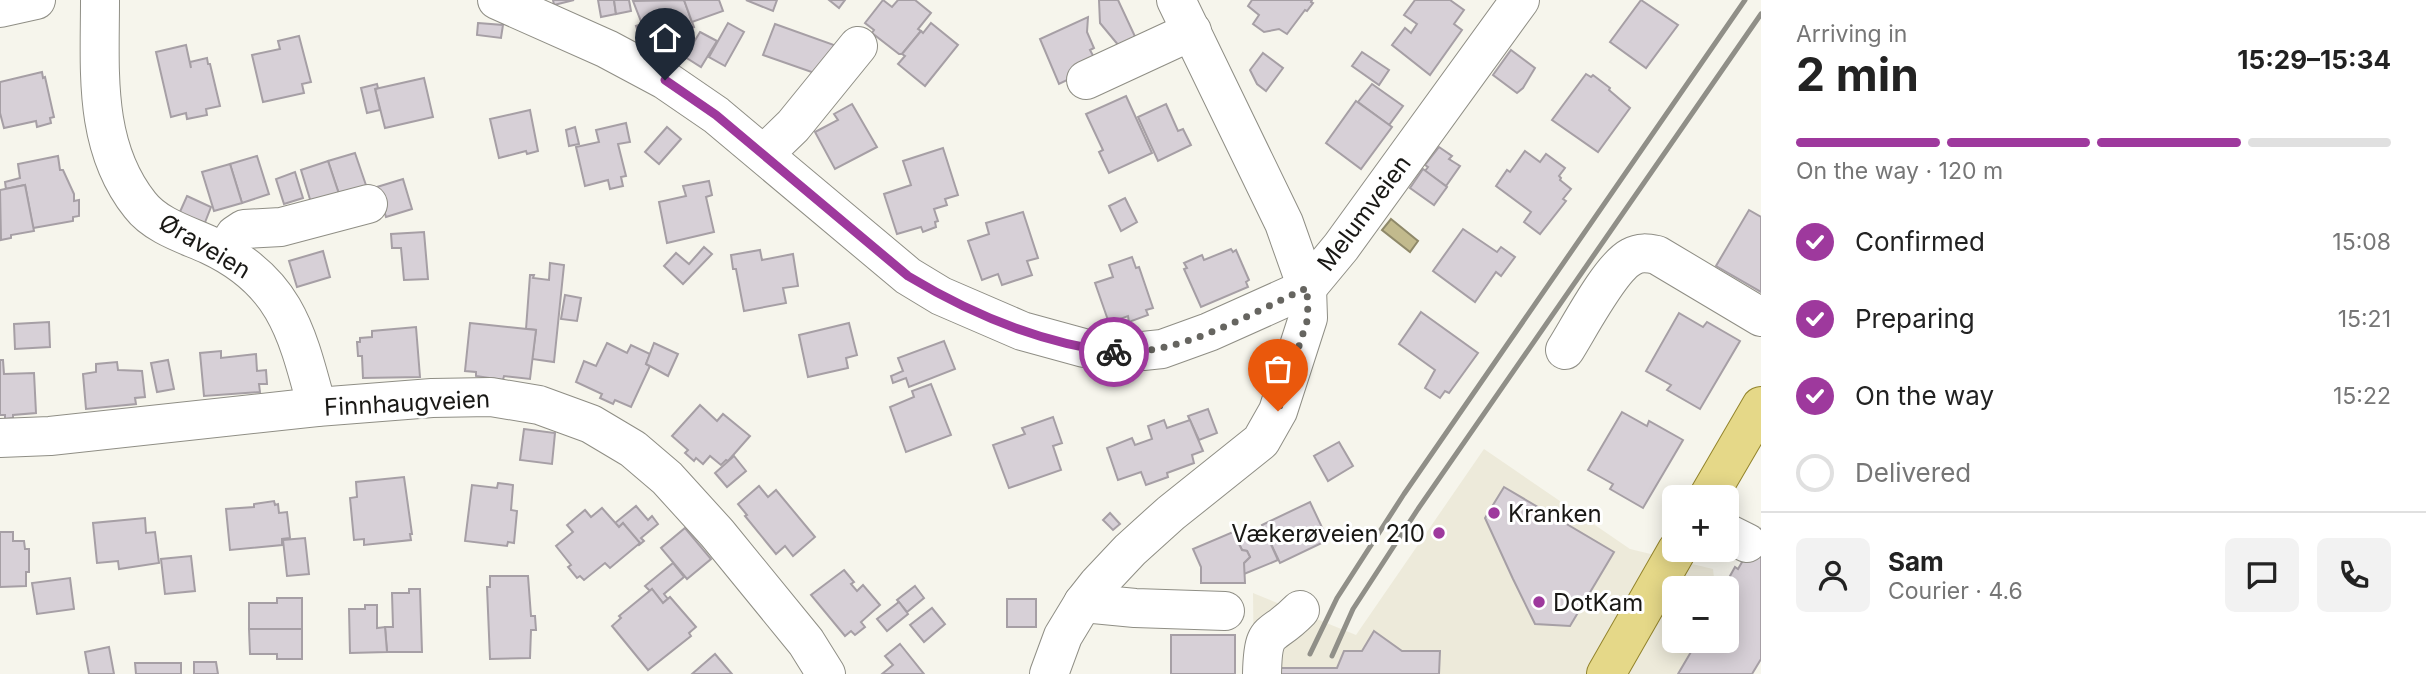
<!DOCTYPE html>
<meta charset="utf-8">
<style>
body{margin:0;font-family:Inter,sans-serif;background:#f2f2f2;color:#222;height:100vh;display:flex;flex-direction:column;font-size:26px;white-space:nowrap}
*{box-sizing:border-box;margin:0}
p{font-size:23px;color:#767676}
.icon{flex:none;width:38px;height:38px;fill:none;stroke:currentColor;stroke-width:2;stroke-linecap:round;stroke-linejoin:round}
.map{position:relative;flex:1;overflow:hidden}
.sheet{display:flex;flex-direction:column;background:#fff;width:665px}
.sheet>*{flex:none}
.fabs{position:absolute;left:1662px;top:485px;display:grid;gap:14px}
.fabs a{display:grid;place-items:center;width:77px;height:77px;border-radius:10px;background:#fff;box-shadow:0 4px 18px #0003;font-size:35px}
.pin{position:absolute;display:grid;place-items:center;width:60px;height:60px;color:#fff;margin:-72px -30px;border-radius:50% 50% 50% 0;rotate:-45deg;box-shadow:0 0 7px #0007}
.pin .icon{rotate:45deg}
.courier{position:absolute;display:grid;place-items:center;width:70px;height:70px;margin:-35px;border:5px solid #9e399d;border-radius:50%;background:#fff;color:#222;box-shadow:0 2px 9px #0007}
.overview em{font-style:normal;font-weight:700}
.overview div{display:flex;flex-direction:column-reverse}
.overview{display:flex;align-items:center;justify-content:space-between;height:119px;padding:0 35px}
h1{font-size:46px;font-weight:700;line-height:52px}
.bar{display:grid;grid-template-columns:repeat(4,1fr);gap:10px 7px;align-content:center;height:84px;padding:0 35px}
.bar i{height:9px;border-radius:5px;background:#e0e0e0}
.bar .on{background:#9e399d}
.bar p{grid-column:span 4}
.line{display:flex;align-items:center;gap:18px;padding:0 35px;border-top:2px solid #e0e0e0}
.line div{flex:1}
.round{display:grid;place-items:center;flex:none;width:74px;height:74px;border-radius:10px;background:#f2f2f2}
ol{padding:0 35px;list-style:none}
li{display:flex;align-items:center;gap:21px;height:77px}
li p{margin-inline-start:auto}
li .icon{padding:7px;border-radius:50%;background:#9e399d;color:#fff;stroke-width:4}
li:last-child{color:#767676}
li i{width:38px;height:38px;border:4px solid #e0e0e0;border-radius:50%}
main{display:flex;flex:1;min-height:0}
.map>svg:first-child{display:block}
.built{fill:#edeada}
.water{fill:#c2ba8d;stroke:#8f8969;stroke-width:2}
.building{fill:#d7d0d7;stroke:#a69fa5;stroke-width:2}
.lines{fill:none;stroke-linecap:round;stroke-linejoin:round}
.minor-casing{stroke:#8f8e85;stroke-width:40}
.major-casing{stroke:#93842c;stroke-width:40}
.minor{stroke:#fff;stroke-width:38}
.major{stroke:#e5d888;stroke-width:38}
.rail{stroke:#908f88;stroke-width:5}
.done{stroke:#666560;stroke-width:7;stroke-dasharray:0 12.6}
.route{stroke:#9e399d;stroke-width:9}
.poi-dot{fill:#9e399d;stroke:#fff;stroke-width:2.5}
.labels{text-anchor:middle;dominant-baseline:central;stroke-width:6;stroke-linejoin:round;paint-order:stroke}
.street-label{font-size:24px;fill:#191815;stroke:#fff}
.poi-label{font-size:24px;fill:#191815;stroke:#fff;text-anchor:start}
</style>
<main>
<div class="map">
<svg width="1761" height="674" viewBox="0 0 1761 674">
<rect width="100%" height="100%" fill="#f6f5ec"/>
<!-- built -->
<polygon class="built" points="1484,449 1630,549 1713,569 1715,588 1675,588 1675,640 1718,641 1721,674 1254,674 1253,593 1356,635"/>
<!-- water -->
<polygon class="water" points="1391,219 1418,241 1410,252 1382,230"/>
<!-- building -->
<g class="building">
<polygon points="553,0 574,0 554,5"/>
<polygon points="598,0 614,0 616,14 601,17"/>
<polygon points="614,0 629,0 631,11 616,14"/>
<polygon points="684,0 694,27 642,44 636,26 642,24 633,1"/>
<polygon points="684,0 719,0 723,11 692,22"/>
<polygon points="746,0 777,0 773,11"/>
<polygon points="829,0 845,0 839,8"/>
<polygon points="883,0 892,7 898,0 915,0 931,13 918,29 921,31 902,54 899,54 872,33 874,30 865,23"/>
<polygon points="1099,0 1118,0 1139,45 1124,52 1100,23"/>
<polygon points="1252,0 1312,0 1311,2 1313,3 1307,11 1305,10 1287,34 1279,29 1264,32 1253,24 1259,15 1248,6"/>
<polygon points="1415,0 1450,0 1464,10 1454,24 1462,30 1430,75 1392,45 1405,28 1411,33 1417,24 1404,15"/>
<polygon points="1641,0 1678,25 1646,68 1610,42"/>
<polygon points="1088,17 1087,32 1094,48 1090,50 1098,65 1059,84 1040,39"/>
<polygon points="478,23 503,25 501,38 477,35"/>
<polygon points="728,23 744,32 725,66 709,57"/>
<polygon points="931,23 958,45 925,86 898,64 905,56 902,54 921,31 923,33"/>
<polygon points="775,24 834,45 823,76 763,55"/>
<polygon points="700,32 717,41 701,67 685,57"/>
<polygon points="299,36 311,82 302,84 304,93 263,102 252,55 280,49 278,41"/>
<polygon points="186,45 191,68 190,62 207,58 208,64 210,64 220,106 206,109 207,115 187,119 186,113 171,117 156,52"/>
<polygon points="1511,50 1535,68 1523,88 1517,93 1493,75"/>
<polygon points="1362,52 1389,70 1379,85 1352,66"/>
<polygon points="1263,53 1283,68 1266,91 1257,84 1250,70"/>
<polygon points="42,72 43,78 45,77 54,117 50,118 51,123 37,127 36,121 4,128 0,113 0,82"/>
<polygon points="1586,74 1591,77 1593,75 1610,88 1609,90 1630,108 1598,152 1552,120"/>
<polygon points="424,78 433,117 385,128 375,89"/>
<polygon points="377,84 378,88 375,89 380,110 367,113 361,88"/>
<polygon points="1372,84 1403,106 1389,125 1358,102"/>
<polygon points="1126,96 1152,153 1109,173 1099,152 1103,150 1086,114"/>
<polygon points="1356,101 1392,127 1361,169 1326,143"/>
<polygon points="852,104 877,147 835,169 815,132 838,120 834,114"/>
<polygon points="1166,104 1178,131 1183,129 1191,145 1158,161 1138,117"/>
<polygon points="530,110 538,151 527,154 526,151 499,158 490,119"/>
<polygon points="626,123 630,142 618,144 626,176 621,177 623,186 610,189 608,180 585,186 576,147 599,142 596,130"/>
<polygon points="575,127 579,144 569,146 566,130"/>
<polygon points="667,127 681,139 659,164 645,152"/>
<polygon points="1439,147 1452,156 1449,159 1460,166 1446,186 1425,171 1428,167 1425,165"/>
<polygon points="943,148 958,195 945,199 947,205 934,209 938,221 935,222 936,227 923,232 921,227 897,234 884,194 911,185 903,161"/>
<polygon points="1525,151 1540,162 1546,154 1565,168 1559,176 1561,178 1560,180 1571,189 1563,199 1566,201 1540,234 1524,222 1531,212 1496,186 1507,170 1510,172"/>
<polygon points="355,153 368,191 341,200 328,161"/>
<polygon points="58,156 60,170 63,170 74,194 74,201 79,200 79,216 73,217 73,221 33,228 25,185 6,189 5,182 20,178 18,164"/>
<polygon points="257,156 269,194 242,203 230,164"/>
<polygon points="328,161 341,200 313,209 301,170"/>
<polygon points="230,164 242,203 214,211 202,172"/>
<polygon points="1423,169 1447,187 1434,205 1410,188"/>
<polygon points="295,172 303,198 284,204 276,179"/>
<polygon points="403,179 412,209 386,217 377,187"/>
<polygon points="709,181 712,195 706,197 714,232 667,243 659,202 686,196 683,186"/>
<polygon points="25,185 34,231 11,235 11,238 1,240 0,190"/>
<polygon points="187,196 211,207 204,225 179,214"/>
<polygon points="1125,198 1137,222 1121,231 1109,206"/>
<polygon points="1749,210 1761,217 1761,292 1716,266"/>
<polygon points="1023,212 1038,258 1027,261 1032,275 1002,285 998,274 982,280 968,241 989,234 986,223"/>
<polygon points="1463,229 1497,252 1501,247 1515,257 1501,276 1496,272 1475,302 1433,271"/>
<polygon points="424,232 428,279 404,280 401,248 392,248 391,234"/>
<polygon points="704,247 712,254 683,284 664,266 676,253 689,264"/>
<polygon points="1231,249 1233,252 1236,250 1249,280 1246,282 1248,287 1201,307 1184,269 1187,268 1184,263 1202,255 1204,260"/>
<polygon points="760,250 762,260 793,254 798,286 783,288 786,303 744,311 736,269 733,269 731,255"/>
<polygon points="323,251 330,277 297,287 289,261"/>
<polygon points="1132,257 1136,268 1139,267 1153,308 1146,310 1148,315 1129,322 1128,316 1109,323 1095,283 1113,277 1109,265"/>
<polygon points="550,263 564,265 554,362 532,359 536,330 526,329 530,275 534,275 533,278 549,280"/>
<polygon points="565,295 581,298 577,321 561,319"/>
<polygon points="1421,312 1478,353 1449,393 1445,391 1440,398 1425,388 1435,370 1399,344"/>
<polygon points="1679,313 1703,327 1707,322 1740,341 1700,409 1667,390 1671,385 1646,371"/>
<polygon points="49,322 50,347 15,349 14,324"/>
<polygon points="470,323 536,330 530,379 504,376 503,380 476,376 476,372 465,371"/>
<polygon points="849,323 857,355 846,358 848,368 808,377 799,335"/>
<polygon points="416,327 420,377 363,378 362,356 358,356 357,342 360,342 360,338 372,337 372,331"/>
<polygon points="944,341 955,369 909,387 906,378 893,383 891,376 903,371 898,358"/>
<polygon points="607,343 627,353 631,345 650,354 646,364 650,366 631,407 615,400 613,404 600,398 602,394 576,382 584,361 596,366"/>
<polygon points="654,343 678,354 668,376 646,364"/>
<polygon points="221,351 221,358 256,354 257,371 266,370 267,384 259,384 260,392 204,396 200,353"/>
<polygon points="0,360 3,360 4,374 34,373 36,413 13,415 13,418 5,419 5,415 0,415"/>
<polygon points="168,360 174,389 157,392 151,363"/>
<polygon points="117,362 118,370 142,371 145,397 135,398 136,404 86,409 83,374 96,372 96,364"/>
<polygon points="931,384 951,435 906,452 890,407 914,397 912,391"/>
<polygon points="700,405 717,421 723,414 750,436 728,461 726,460 721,465 710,456 703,464 696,458 694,461 685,453 688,450 672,436"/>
<polygon points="1208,409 1217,433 1199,440 1188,416"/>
<polygon points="1622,412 1647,426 1649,421 1683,440 1643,508 1610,489 1613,484 1588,470"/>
<polygon points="1053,417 1062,443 1053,446 1061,470 1009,488 993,445 1025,434 1022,428"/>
<polygon points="1164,420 1167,428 1190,420 1203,451 1192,455 1194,463 1167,473 1168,477 1146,485 1141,472 1118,480 1107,448 1132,438 1135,445 1152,439 1148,426"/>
<polygon points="524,429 555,433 552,464 520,460"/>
<polygon points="1339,442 1353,466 1328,481 1314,456"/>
<polygon points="734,456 746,471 727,487 715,473"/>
<polygon points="404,477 412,534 410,534 411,540 364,545 364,539 354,540 350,498 357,497 356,482"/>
<polygon points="498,483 513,485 511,510 517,511 514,543 508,542 507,546 465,541 472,485 497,488"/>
<polygon points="759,486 768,497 776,490 815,537 793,556 785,546 776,554 745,516 747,515 738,504"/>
<polygon points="1504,487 1614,552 1570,626 1535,624 1513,579 1485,518"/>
<polygon points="274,501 275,505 278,504 279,513 287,512 290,538 282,539 282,545 230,550 226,509 254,507 254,504"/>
<polygon points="1310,502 1328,540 1280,563 1262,525"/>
<polygon points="636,506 648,520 652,516 658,524 641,538 644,541 639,545 623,523 619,527 615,523"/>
<polygon points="602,508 619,527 623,523 640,543 610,568 605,563 584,580 580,576 577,578 568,567 571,565 556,546 573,532 567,525 585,510 591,517"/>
<polygon points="1110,513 1120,524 1113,530 1103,520"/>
<polygon points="145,518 146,533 155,532 159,563 119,569 118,561 97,563 93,523"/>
<polygon points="685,528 711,559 687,579 661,548"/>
<polygon points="1264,529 1278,560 1244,574 1244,563 1250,557 1247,551 1242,550 1238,542"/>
<polygon points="1761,529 1761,659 1752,674 1678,674 1698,640 1727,640 1728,587 1725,585 1735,567 1738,569"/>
<polygon points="0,532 13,532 13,541 24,541 25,549 29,549 29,572 26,572 26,586 0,587"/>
<polygon points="1233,532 1242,550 1247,551 1250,557 1244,563 1245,583 1201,583 1201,567 1193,549"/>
<polygon points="305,538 309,574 287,576 283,540"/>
<polygon points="191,556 195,591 165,594 161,559"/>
<polygon points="673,563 684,577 664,594 668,599 663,603 652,589 650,591 645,586"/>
<polygon points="844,570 854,582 851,584 857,591 863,585 880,605 861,622 865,627 855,635 851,631 845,636 811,595"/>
<polygon points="490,576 528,576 531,616 535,616 536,630 531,630 530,658 490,659 487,587 490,587"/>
<polygon points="70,578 74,609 37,614 32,583"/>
<polygon points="915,586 924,598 907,612 897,600"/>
<polygon points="409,589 420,589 422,652 387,652 385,627 393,627 392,593 409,593"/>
<polygon points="652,589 663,603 670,597 696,627 689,633 691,636 648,670 612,626 621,618 619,616"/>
<polygon points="277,598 302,598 302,629 249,629 249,603 277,603"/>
<rect x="1007" y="599" width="29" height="28"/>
<polygon points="899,602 908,614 887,631 877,619"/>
<polygon points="365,605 377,605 377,628 385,627 387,652 350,653 349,609 365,609"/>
<polygon points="932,608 945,624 924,642 910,625"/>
<polygon points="249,629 302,629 302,659 277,659 277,654 250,654"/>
<polygon points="1374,631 1402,651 1440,651 1439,674 1268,674 1268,668 1337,668 1344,651 1362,651"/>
<rect x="1171" y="635" width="64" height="39"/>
<polygon points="900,644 924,674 882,674 893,665 885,656"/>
<polygon points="109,647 114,674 89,674 85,652"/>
<polygon points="715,654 732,674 692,674"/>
<polygon points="194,662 216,662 218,674 194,674"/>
<polygon points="135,663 181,663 181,674 136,674"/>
</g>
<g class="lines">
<defs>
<g id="minor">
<path d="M100,0C100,71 93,146 140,205C156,226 187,235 209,245C286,281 297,333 317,407"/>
<polyline points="497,0 607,49 665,80 716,115 908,276 941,296 1022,331 1084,348 1118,352 1143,351 1162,349 1209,332 1307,288 1341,247 1520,0"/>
<polyline points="0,8 36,0"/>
<polyline points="1086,80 1192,31"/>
<polyline points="764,154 793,126 858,46"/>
<polyline points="224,252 235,235 244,229 281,227 368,204"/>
<path d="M1565,350C1579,328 1610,268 1631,257C1640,252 1647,253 1657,255L1761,317"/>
<polyline points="0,438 50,436 317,407 432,398 491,397 539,405 591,424 633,449 667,478 717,533 806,642 826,674"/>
<polyline points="1727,533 1747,543"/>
<polyline points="1083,603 1135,608 1225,611"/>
<polyline points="1049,674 1063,636 1083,603 1098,584 1130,550 1171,513 1261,441 1278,411 1308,318 1307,288 1284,223 1176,0"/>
<path d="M1262,674C1263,624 1270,641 1300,610"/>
</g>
<g id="major">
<polyline points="1708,497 1761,406"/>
<polyline points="1606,674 1677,550"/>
</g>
</defs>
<!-- minor casing -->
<use href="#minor" class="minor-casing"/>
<!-- major casing -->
<use href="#major" class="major-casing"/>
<!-- minor -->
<use href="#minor" class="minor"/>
<!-- major -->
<use href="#major" class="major"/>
<!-- rail -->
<g class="rail">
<polyline points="1310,654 1337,598 1404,494 1745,0"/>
<polyline points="1332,656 1353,609 1418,509 1761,14"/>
</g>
</g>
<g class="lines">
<!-- done -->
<path class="done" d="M1114,352C1180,356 1249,314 1307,288L1308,318L1278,411"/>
<!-- route -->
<path class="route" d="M665,80L716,115L908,276C971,314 1040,343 1114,352"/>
</g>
<!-- markers -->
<g class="poi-dot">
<circle cx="1494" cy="513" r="7"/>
<circle cx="1439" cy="533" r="7"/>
<circle cx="1539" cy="602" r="7"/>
</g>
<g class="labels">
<!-- street labels -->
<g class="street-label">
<text transform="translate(1364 213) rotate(-53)">Melumveien</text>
<text transform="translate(205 246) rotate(31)">Øraveien</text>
<text transform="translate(407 403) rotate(-3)">Finnhaugveien</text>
</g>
<!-- poi labels -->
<g class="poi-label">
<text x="1508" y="513">Kranken</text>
<text x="1425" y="533" text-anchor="end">Vækerøveien 210</text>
<text x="1553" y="602">DotKam</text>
</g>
</g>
</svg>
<div class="fabs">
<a>+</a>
<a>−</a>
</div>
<div class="pin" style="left:1278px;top:411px;background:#ea580c"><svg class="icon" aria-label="bag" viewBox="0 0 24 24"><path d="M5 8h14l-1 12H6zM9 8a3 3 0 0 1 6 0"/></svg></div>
<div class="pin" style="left:665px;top:80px;background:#1f2937"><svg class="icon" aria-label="home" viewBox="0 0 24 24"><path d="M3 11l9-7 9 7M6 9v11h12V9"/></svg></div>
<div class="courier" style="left:1114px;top:352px"><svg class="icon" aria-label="bike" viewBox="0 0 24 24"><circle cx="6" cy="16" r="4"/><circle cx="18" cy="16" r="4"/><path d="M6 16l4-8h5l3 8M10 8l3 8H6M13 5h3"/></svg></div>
</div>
<section class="sheet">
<div class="overview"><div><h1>2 min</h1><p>Arriving in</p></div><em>15:29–15:34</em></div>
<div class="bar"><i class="on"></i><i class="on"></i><i class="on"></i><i></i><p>On the way · 120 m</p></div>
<ol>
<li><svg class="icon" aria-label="check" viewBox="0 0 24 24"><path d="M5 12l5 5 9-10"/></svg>Confirmed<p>15:08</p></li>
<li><svg class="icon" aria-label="check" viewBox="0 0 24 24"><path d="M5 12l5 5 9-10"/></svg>Preparing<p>15:21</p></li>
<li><svg class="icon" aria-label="check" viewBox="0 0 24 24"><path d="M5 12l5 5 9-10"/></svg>On the way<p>15:22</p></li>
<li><i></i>Delivered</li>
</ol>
<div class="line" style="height:126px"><a class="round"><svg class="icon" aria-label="person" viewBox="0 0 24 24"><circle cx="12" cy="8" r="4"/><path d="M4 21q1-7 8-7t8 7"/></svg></a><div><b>Sam</b><p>Courier · 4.6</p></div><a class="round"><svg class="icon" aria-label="chat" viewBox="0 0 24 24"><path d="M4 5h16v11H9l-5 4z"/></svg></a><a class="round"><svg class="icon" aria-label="phone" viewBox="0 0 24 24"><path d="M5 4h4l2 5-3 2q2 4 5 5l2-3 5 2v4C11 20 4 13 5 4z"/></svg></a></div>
</section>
</main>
